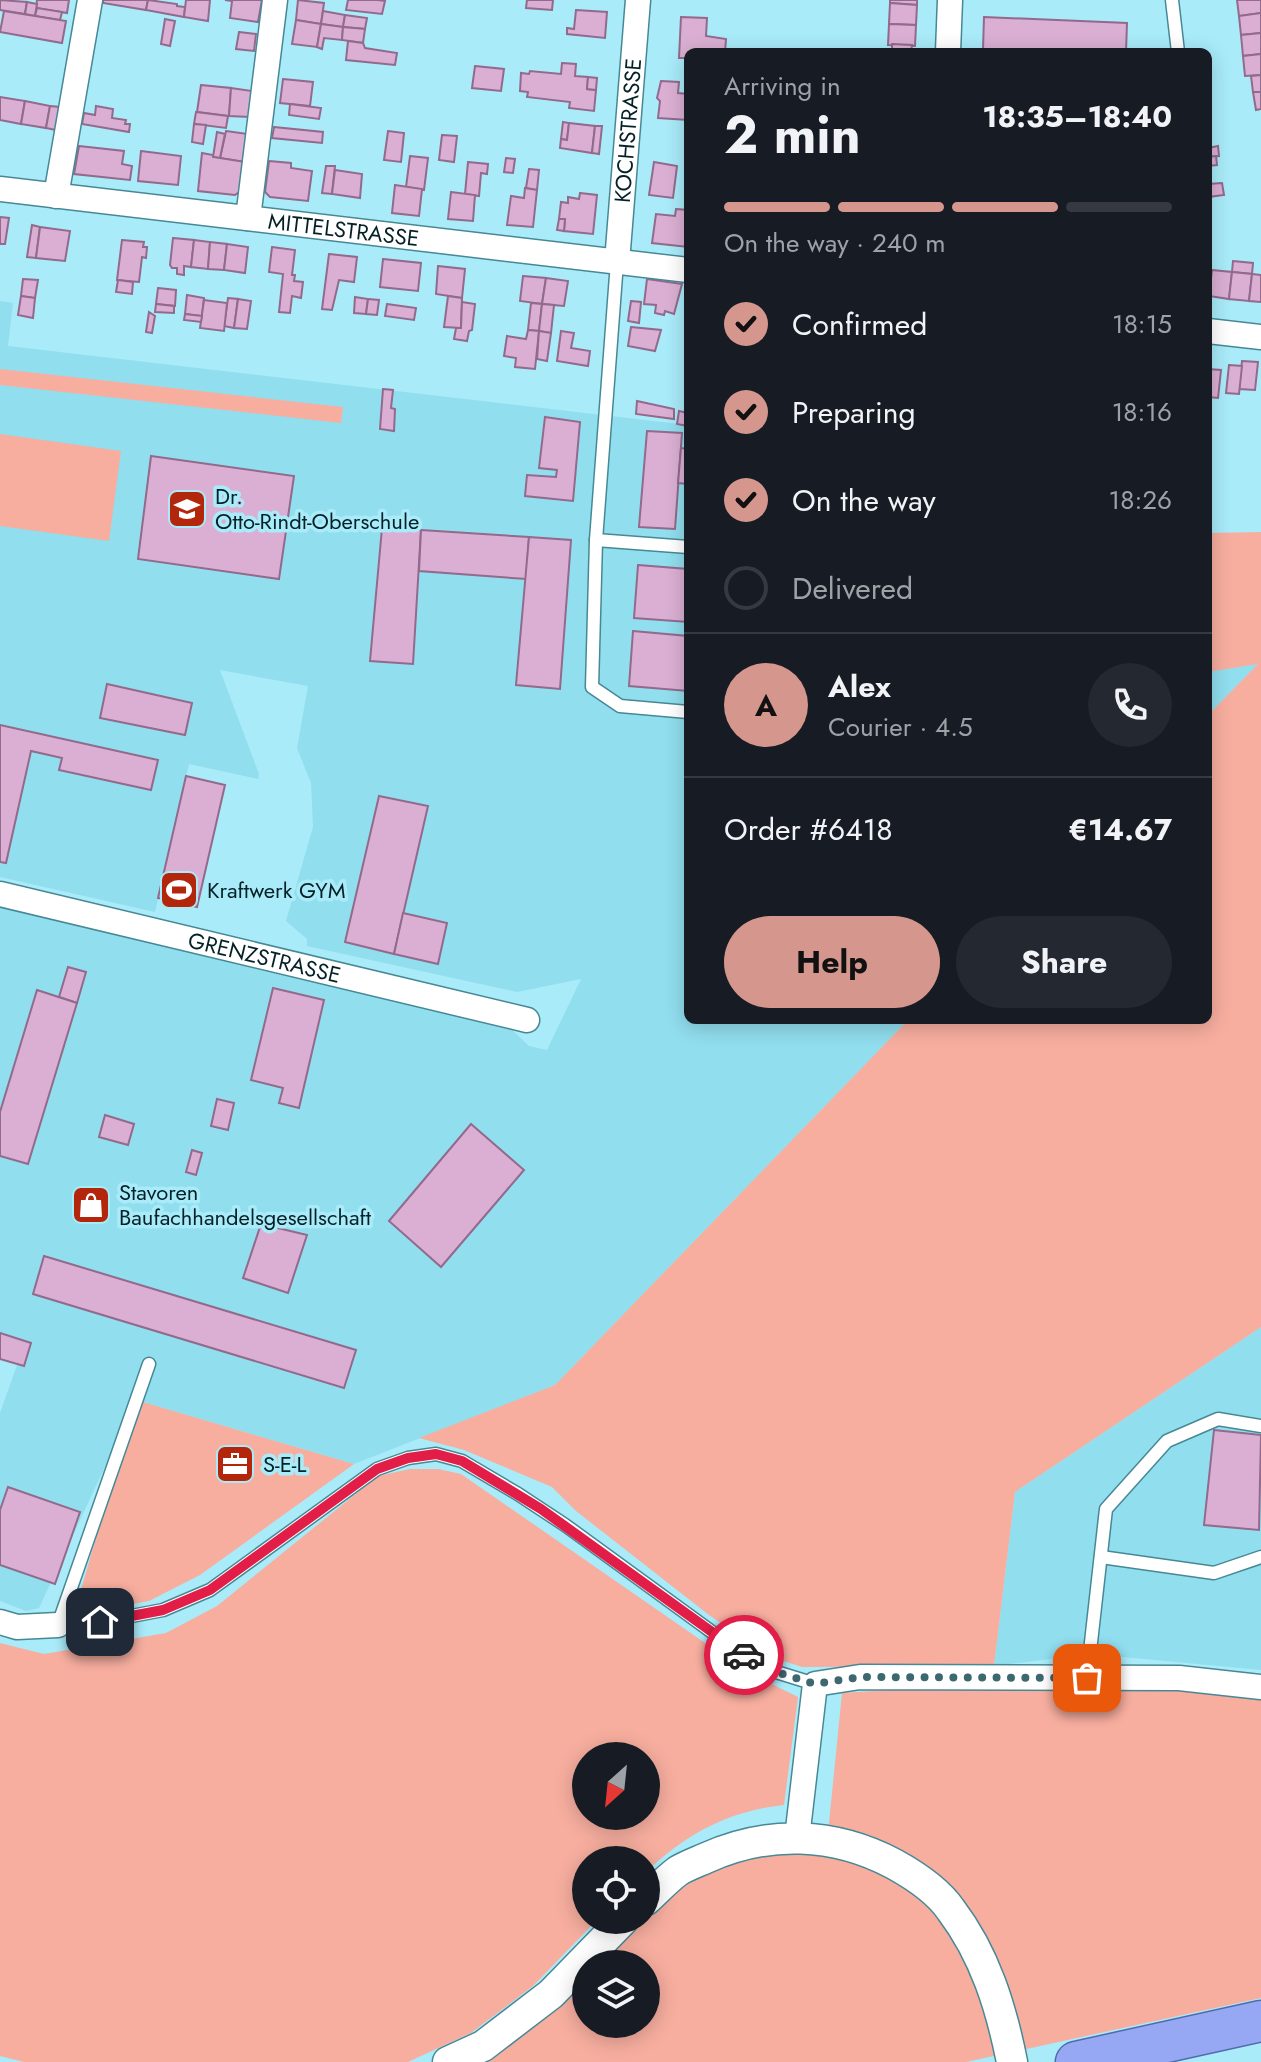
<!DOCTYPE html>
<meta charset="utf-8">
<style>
body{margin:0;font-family:Jost,sans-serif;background:#242831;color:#f1f3f6;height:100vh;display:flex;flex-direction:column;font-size:30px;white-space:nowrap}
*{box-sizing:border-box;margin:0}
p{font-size:26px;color:#9ea1a6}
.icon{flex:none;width:44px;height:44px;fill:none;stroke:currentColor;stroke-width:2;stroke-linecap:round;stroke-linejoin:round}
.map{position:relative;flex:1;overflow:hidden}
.details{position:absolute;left:684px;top:48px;width:528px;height:976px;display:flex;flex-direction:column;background:#171b24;border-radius:12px;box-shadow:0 4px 20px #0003}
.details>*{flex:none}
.needle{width:52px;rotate:207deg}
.fabs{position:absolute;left:572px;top:1742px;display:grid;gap:16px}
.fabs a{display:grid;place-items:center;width:88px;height:88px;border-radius:50%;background:#171b24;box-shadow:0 4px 20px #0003;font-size:40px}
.pin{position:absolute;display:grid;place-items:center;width:68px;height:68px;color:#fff;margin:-34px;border-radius:16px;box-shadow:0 4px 12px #0006}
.courier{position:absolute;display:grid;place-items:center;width:80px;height:80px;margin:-40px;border:6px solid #e11d48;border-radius:50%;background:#fff;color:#222;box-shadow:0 2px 10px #0007}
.headline em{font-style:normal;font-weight:700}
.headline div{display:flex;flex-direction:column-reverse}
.headline{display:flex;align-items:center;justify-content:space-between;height:136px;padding:0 40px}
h1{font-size:52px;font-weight:700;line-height:60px}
.bar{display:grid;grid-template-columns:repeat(4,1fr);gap:12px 8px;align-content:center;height:96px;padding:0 40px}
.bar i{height:10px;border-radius:6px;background:#363941}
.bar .active{background:#d5978d}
.bar p{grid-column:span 4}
.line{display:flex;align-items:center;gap:20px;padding:0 40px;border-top:2px solid #363941}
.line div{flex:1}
.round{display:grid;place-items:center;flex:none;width:84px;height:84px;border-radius:42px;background:#242831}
ol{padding:0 40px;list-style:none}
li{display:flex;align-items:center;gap:24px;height:88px}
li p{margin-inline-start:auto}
li .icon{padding:8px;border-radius:50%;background:#d5978d;color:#111;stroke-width:4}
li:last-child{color:#9ea1a6}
li i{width:44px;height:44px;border:4px solid #363941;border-radius:50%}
.primary-button{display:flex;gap:16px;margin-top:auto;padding:16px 40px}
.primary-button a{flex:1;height:92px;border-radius:48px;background:#d5978d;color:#111;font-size:32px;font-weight:700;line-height:92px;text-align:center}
.primary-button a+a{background:#242831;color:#f1f3f6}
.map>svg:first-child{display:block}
.built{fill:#91deee}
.green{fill:#f7ae9f;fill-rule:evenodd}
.building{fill:#daafd3;stroke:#926a8c;stroke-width:2}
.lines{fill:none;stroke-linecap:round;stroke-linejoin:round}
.service-casing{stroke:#478895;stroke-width:15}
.minor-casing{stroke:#478895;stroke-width:27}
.tertiary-casing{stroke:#478895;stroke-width:33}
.trunk-casing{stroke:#526aaa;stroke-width:43}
.service{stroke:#fff;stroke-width:12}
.minor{stroke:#fff;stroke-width:24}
.tertiary{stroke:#fff;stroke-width:30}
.trunk{stroke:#96a8f4;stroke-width:40}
.done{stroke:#3e6870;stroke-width:8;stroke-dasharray:0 14.4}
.route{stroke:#e11d48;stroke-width:10}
.labels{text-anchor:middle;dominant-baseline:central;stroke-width:7;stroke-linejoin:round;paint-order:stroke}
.street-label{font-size:22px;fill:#052127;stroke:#a9ebf9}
.poi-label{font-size:22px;fill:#052127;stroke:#a9ebf9;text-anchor:start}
</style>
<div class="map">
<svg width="1261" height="2062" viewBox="0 0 1261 2062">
<rect width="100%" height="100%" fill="#a9ebf9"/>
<!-- built -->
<g class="built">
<polygon points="0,301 13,303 8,346 688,425 688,1020 908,1020 555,1385 354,1464 136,1400 39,1608 26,1611 0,1601 0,1413 17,1365 0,1359 0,906 505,1023 529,1046 547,1050 581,979 517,992 307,946 307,939 286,921 313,827 311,783 297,748 308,686 220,670 259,774 258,779 189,764 155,912 0,877"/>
<polygon points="1259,663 1208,715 1208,672"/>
<polygon points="1261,1327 1261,1670 1091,1654 994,1666 1015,1492"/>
</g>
<!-- green -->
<g class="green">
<polygon points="0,369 343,407 341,423 0,385"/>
<polygon points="0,434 121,451 109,541 0,526"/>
<polygon points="1261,532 1261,1327 1015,1492 994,1666 802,1667 774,1658 709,1615 576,1511 552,1487 464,1450 419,1438 555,1385 908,1020 1208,1020 1208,715 1258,664 1208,672 1208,533"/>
<polygon points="136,1400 354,1464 200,1575 149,1601 100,1610 78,1600"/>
<path d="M410,1469H438L461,1474L747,1672L798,1697L784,1805C728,1811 686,1834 646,1872V1860H586V1920H597L533,1986L471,2033L408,2062H24L0,2056V1643L44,1654L166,1633L217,1606L378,1476ZM586,1756H646V1816H586Z"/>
<path d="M1087,1678L1261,1690V1998L966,2062H487L565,2002L586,1979V2024H646V1964H600C644,1917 707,1854 776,1850C792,1849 810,1852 826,1853L842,1693Z"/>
</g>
<!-- building -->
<g class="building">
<polygon points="0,0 27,2 25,14 0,10"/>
<polygon points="37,0 69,0 67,13 36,8"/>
<polygon points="103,0 148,0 146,10 103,3"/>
<polygon points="148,0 177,4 177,6 185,7 184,17 146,10"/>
<polygon points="186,0 210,0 208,21 184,17"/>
<polygon points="225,0 262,0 258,22 230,18 232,1"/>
<polygon points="298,0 324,3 321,24 296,20"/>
<polygon points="348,0 378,0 385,1 382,14 346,10"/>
<polygon points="527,0 553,0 552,10 526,8"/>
<polygon points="890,0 917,0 917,5 890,3"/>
<polygon points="1237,0 1261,0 1261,13 1239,16"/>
<polygon points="27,2 37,4 35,16 25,14"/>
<polygon points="890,3 917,5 916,25 889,24"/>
<polygon points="37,8 62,12 60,20 35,16"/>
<polygon points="576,10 607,12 605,38 567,34 567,28 574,29"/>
<polygon points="4,11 66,21 62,43 0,32"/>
<polygon points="323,11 345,15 343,27 321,24"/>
<polygon points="1261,13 1261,33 1241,35 1239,16"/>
<polygon points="345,15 367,18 365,29 343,27"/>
<polygon points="681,17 707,18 706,36 726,39 725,52 688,52 688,58 679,58"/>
<polygon points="984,17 1127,23 1126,52 983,49"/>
<polygon points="165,19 175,21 170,46 161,44"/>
<polygon points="296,20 321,24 317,47 292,44"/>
<polygon points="321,24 343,27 342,40 324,38 322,49 317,47"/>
<polygon points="889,24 916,25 915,46 888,45"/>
<polygon points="343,27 365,29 363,43 342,40"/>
<polygon points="239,32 256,34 254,51 236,49"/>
<polygon points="1261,33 1261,54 1243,56 1241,35"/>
<polygon points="348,41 363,43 365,48 397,53 395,65 346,60"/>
<polygon points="892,44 912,45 911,52 892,52"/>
<polygon points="1261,54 1261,75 1245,76 1243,56"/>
<polygon points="562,63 576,64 575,76 588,77 587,89 596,90 594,111 569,108 570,102 527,97 528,92 520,91 521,73 529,74 530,71 561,74"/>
<polygon points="475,66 504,69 501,91 472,88"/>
<polygon points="1261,75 1261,92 1253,92 1251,76"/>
<polygon points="588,77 597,78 596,90 587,89"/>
<polygon points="283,79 313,82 310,106 280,103"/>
<polygon points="661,81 679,82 678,93 688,94 688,120 658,118 660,101 657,98"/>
<polygon points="201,85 231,88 229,116 197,112"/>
<polygon points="231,88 252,91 250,117 229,116"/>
<polygon points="1253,92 1261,92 1261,109 1256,110"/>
<polygon points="0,97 25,101 21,124 0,120"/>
<polygon points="25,101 50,106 46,128 21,124"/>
<polygon points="290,104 321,108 319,119 289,115"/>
<polygon points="50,106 60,107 56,130 46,128"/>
<polygon points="96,106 113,109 112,118 126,120 125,124 130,124 129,132 82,124 84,113 95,115"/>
<polygon points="196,112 228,116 226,128 194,124"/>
<polygon points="563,122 569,123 567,140 561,139"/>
<polygon points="569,123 595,126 592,153 560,148 561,139 567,140"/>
<polygon points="194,124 206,125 203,144 192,142"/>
<polygon points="595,126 602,126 599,154 592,153"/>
<polygon points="274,127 323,132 322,143 272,138"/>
<polygon points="226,131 248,134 245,162 220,158"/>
<polygon points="388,131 404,133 401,162 384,160"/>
<polygon points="217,132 225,134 220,158 213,157"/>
<polygon points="442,135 457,136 454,162 439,160"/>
<polygon points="79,146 124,151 122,164 132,166 130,180 74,174"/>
<polygon points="1218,146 1219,156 1208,157 1208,148"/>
<polygon points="141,151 181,156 178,185 138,181"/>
<polygon points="202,153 213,155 213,157 245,162 242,190 235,195 198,191"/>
<polygon points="410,156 428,158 424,190 406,187"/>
<polygon points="1216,156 1217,165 1208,166 1208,157"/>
<polygon points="506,158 515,159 513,173 504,172"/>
<polygon points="269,161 291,163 291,168 312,171 308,201 270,197 265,192"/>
<polygon points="468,162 488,164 487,174 481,173 479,196 465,194"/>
<polygon points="654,162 677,166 673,198 649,195"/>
<polygon points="326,166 335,166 332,194 322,193"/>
<polygon points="529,169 539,170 537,190 526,188"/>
<polygon points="335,170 362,174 360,198 332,194"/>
<polygon points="1222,183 1224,195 1208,197 1208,184"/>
<polygon points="395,185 422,189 419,216 392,213"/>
<polygon points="525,188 537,190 533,227 507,225 511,196 524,198"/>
<polygon points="451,192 475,195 473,221 448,219"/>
<polygon points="580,193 597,195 593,234 564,231 565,219 559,219 561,202 568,203 568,197 579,199"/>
<polygon points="676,209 688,210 688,247 652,243 656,214 675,216"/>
<polygon points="0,217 9,218 5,244 0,244"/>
<polygon points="559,219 565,219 564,231 557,230"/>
<polygon points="32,225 40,227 36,258 27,257"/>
<polygon points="40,227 70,231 65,261 36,258"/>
<polygon points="173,238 194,240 191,267 184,266 184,275 177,274 177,268 172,268 170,265"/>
<polygon points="122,240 144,242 143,247 147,247 146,258 142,257 139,282 117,280"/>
<polygon points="194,240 210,242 208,269 191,267"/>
<polygon points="210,242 227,244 224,270 208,269"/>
<polygon points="227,244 248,247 245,273 224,270"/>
<polygon points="272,247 295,250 292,275 295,275 294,281 303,282 301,298 292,296 290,313 279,312 283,274 269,272"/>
<polygon points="329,254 357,257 354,282 339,280 332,310 322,309"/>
<polygon points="383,259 421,263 418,291 380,287"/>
<polygon points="1233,261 1253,263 1252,274 1232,272"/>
<polygon points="438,266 465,269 462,298 436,294"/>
<polygon points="1212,270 1232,272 1229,299 1209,296"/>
<polygon points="1232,272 1252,274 1249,301 1229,299"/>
<polygon points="1252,274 1261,275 1261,302 1249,301"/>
<polygon points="523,276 546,278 542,304 520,301"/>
<polygon points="546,278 568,281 564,306 542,304"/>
<polygon points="23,279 38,280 35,298 21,296"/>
<polygon points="647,279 682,284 674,314 665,311 664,315 655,313 656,305 644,304"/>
<polygon points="118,280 133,282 132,294 116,292"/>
<polygon points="158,288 176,290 175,306 156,304"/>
<polygon points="187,295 204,298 202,316 185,314"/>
<polygon points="21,296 35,298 33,318 18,315"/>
<polygon points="448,296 462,298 461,328 444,327"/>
<polygon points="355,297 368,299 366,314 354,313"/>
<polygon points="228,298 238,299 234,328 224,326"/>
<polygon points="238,299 251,301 247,329 234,328"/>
<polygon points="368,299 379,300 377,315 366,314"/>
<polygon points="204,300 227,303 224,331 200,328"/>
<polygon points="631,301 641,302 639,323 628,321"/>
<polygon points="462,302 475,304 472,330 469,331 467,341 454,339 456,328 461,328"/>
<polygon points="531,303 542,304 539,331 528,330"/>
<polygon points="156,304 174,306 174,313 155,312"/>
<polygon points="387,304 416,308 414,320 385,316"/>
<polygon points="542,304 554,305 551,333 539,331"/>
<polygon points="149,312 155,316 152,333 146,332"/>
<polygon points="185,314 202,316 201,322 184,320"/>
<polygon points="631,327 661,330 655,351 628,346"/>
<polygon points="528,330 539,331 535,369 515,367 516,358 504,356 507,336 526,339"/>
<polygon points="539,331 551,333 547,361 537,359"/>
<polygon points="561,331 574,333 571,348 590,351 588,366 557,361"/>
<polygon points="1242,361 1258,362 1255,390 1239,389"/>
<polygon points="1229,365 1242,366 1239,394 1226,393"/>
<polygon points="1208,369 1221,370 1218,398 1208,397"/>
<polygon points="383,389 393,390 391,408 395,409 394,431 380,429"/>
<polygon points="637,401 674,409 674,419 636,414"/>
<polygon points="679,411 688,413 688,426 677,424"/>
<polygon points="545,417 580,422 573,501 525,496 527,475 556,477 557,470 539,468"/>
<polygon points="647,431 682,433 675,529 639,527"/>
<polygon points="681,448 688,449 688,484 678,483"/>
<polygon points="151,456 294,476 279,579 138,559"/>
<polygon points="382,528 421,530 413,664 370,661"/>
<polygon points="421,530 529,537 526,579 419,571"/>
<polygon points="529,537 571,540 560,689 516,685"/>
<polygon points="638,565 688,569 688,622 634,618"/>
<polygon points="633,631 688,636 688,691 629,686"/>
<polygon points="107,684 192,703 185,735 100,718"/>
<polygon points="0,725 158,760 151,790 59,770 62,758 31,751 6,863 0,862"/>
<polygon points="186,776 225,785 197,907 158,898"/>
<polygon points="379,796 428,806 394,954 345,942"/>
<polygon points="403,913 447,923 438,964 394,954"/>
<polygon points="68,967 86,972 77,1003 59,997"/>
<polygon points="273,988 324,1000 299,1108 279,1103 283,1088 251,1080"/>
<polygon points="37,990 77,1003 28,1164 0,1156 0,1112"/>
<polygon points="217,1099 234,1103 228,1130 211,1126"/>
<polygon points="105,1115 134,1124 128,1145 99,1137"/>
<polygon points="471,1124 524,1170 441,1267 389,1221"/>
<polygon points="192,1150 202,1153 196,1175 186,1172"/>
<polygon points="261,1224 307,1235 288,1293 243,1278"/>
<polygon points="44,1256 356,1350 344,1388 33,1294"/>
<polygon points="0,1333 31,1343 24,1366 0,1359"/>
<polygon points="1214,1430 1261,1435 1259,1530 1204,1525"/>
<polygon points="8,1487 80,1512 55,1584 0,1565 0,1510"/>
</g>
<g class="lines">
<defs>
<g id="service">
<polyline points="1172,0 1178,52"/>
<polyline points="617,262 596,540 592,687 620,706 688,712"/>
<polyline points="596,540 688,547"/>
<polyline points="149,1364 58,1625 100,1622 163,1610 210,1590 377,1469 408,1458 436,1454 462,1461 518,1494 565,1525 738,1651 773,1671 815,1684"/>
<polyline points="1101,1557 1214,1573 1261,1557"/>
<polyline points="1087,1678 1106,1509 1167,1441 1218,1419 1261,1426"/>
</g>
<g id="minor">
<polyline points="948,52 950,0"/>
<path id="s1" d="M0,189L688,270"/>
<polyline points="56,196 90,0"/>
<polyline points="248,218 275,0"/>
<path id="s2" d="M617,262L638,0"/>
<polyline points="1208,331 1261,337"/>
<path id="s3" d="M0,894L527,1020"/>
<polyline points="0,1622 17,1627 58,1625"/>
<polyline points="797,1838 815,1684 860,1677 1179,1678 1261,1687"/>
</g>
<g id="tertiary">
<path d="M646,1900C657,1890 667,1879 678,1871C686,1866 697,1862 706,1858C768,1830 834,1832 894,1864C914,1875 938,1891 951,1910C985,1955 1001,2007 1012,2062"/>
<polyline points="448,2062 483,2046 551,1994 623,1920"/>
</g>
<polyline id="trunk" points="1076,2062 1261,2021"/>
</defs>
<!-- service casing -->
<use href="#service" class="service-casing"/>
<!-- minor casing -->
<use href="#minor" class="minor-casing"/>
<!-- tertiary casing -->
<use href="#tertiary" class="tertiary-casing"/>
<!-- trunk casing -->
<use href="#trunk" class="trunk-casing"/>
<!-- service -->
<use href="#service" class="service"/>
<!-- minor -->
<use href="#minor" class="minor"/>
<!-- tertiary -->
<use href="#tertiary" class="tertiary"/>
<!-- trunk -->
<use href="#trunk" class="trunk"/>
</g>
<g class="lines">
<!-- done -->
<polyline class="done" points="744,1655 773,1671 815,1684 860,1677 1087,1678"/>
<!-- route -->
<polyline class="route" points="100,1622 163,1610 210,1590 377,1469 408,1458 436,1454 462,1461 541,1509 744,1655"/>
</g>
<!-- icons -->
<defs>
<symbol id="school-square" viewBox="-11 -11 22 22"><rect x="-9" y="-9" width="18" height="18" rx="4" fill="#b3260c" stroke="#a9ebf9"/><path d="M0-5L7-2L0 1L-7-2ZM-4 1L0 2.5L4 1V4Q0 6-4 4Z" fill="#fff"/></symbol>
<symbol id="stadium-square" viewBox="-11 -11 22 22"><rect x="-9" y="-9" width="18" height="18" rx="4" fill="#b3260c" stroke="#a9ebf9"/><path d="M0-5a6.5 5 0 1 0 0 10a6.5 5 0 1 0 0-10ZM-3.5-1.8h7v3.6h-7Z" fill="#fff"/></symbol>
<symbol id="shop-square" viewBox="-11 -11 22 22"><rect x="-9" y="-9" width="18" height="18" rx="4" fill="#b3260c" stroke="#a9ebf9"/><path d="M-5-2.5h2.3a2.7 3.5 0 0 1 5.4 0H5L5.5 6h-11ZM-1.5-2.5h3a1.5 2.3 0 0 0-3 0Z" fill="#fff"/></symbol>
<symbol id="office-square" viewBox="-11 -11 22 22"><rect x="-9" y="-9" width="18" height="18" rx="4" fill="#b3260c" stroke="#a9ebf9"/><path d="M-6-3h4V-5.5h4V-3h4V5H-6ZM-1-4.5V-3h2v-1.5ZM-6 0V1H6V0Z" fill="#fff"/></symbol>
</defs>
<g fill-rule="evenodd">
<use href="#school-square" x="165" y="487" width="44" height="44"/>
<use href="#stadium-square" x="157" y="868" width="44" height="44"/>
<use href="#shop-square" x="69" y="1183" width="44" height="44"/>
<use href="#office-square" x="213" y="1442" width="44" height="44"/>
</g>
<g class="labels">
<!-- street labels -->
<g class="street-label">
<text stroke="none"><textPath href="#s2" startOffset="132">KOCHSTRASSE</textPath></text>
<text stroke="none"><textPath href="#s1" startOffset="346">MITTELSTRASSE</textPath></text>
<text stroke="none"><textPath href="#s3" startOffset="272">GRENZSTRASSE</textPath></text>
</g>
<!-- poi labels -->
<g class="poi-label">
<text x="215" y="496">Dr.<tspan x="215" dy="25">Otto-Rindt-Oberschule</tspan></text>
<text x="207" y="890">Kraftwerk GYM</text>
<text x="119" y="1192">Stavoren<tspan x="119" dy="25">Baufachhandelsgesellschaft</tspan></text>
<text x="263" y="1464">S-E-L</text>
</g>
</g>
</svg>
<div class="fabs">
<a><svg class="needle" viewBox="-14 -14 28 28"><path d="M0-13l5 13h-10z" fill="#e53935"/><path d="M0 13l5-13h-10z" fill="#9ea1a6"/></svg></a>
<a><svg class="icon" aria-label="locate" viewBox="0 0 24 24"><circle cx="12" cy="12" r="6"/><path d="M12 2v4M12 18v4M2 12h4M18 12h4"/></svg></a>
<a><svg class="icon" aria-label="layers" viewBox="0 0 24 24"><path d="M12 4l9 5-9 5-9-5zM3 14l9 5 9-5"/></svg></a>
</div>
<div class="pin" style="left:1087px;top:1678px;background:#ea580c"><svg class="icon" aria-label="bag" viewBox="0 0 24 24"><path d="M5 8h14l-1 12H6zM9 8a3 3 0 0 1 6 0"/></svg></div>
<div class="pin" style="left:100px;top:1622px;background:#1f2937"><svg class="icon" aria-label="home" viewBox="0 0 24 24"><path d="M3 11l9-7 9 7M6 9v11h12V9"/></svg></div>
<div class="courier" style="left:744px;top:1655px"><svg class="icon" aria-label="car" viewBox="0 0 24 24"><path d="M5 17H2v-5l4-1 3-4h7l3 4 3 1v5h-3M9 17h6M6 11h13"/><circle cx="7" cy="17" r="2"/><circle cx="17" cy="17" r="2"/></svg></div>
<section class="details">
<div class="headline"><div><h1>2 min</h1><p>Arriving in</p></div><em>18:35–18:40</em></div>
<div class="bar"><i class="active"></i><i class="active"></i><i class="active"></i><i></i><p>On the way · 240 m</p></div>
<ol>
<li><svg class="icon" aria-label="check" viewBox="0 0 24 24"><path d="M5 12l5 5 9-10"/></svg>Confirmed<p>18:15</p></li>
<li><svg class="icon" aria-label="check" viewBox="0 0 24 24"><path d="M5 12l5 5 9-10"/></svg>Preparing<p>18:16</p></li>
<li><svg class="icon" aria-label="check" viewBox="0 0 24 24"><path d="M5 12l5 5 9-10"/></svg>On the way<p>18:26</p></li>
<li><i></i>Delivered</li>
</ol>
<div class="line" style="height:144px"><b class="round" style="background:#d5978d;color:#111">A</b><div><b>Alex</b><p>Courier · 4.5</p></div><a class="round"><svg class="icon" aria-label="phone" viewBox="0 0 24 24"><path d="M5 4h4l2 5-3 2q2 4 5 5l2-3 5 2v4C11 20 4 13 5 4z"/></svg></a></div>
<div class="line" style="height:104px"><div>Order #6418</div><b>€14.67</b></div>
<div class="primary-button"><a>Help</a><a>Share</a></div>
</section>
</div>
